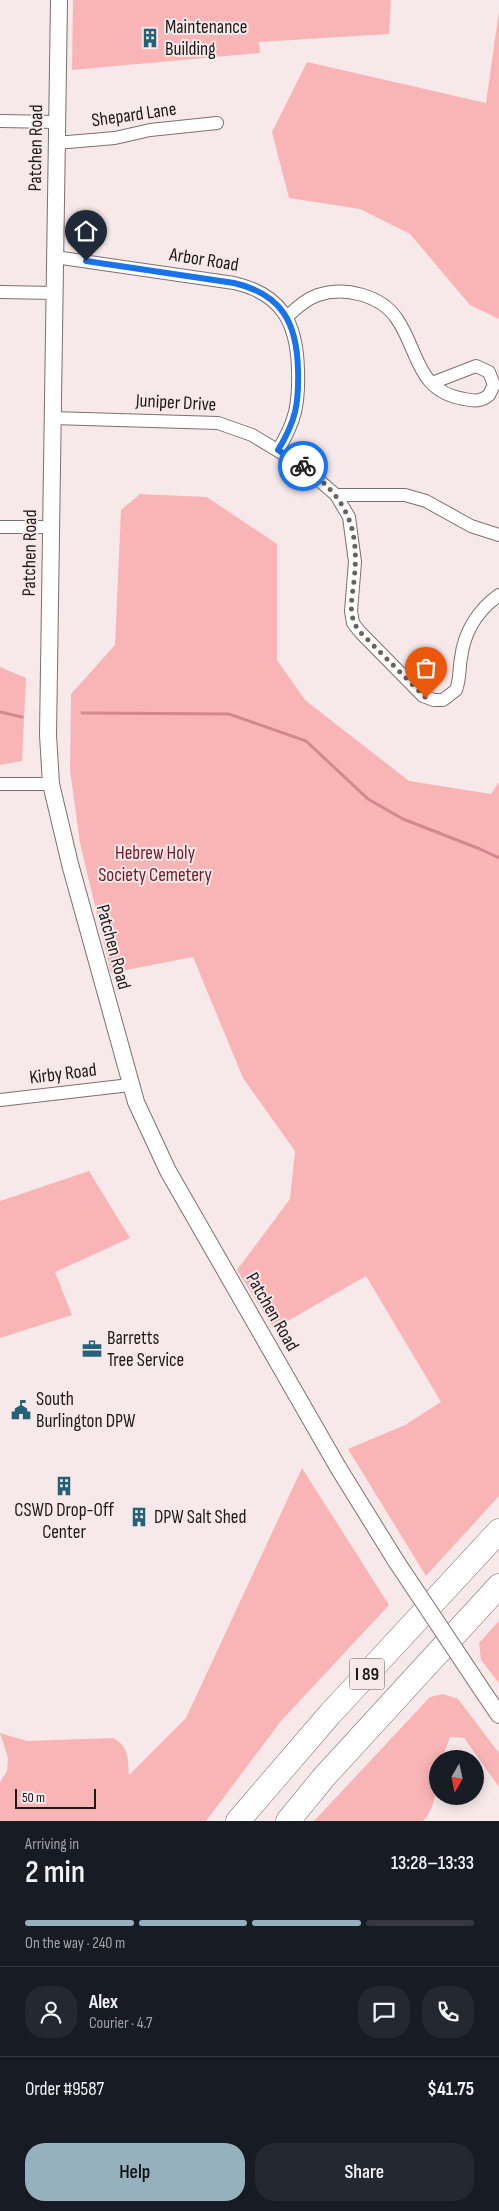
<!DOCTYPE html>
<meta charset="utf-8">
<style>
body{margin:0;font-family:"Sofia Sans Condensed",sans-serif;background:#242831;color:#f1f3f6;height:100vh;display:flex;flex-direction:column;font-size:19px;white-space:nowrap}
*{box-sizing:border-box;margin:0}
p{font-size:16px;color:#9ea1a6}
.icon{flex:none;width:28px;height:28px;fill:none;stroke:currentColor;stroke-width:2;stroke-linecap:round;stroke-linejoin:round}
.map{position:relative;height:1821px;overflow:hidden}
.side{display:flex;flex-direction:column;background:#171b24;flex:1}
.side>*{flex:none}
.needle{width:32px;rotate:189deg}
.controls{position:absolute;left:429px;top:1750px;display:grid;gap:10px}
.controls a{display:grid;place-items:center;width:55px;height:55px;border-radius:50%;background:#171b24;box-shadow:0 2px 12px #0003;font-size:25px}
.scale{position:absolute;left:15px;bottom:12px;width:81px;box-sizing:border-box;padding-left:5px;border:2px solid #1d1919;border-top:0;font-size:14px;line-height:18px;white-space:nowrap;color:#1d1919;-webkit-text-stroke:4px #f7e9e9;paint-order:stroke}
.pin{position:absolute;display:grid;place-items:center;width:42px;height:42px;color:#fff;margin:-51px -21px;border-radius:50% 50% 50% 0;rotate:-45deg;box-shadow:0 0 5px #0007}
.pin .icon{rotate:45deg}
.courier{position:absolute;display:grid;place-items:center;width:50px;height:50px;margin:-25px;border:4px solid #1a73e8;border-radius:50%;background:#fff;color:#222;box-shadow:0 1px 6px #0007}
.overview em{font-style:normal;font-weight:600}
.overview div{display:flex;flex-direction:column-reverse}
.overview{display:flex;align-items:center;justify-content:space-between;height:85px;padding:0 25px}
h1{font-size:32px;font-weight:600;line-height:38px}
.bar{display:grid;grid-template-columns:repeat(4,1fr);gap:8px 5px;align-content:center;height:60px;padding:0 25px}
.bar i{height:6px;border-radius:4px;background:#363941}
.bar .active{background:#95b1be}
.bar p{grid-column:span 4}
.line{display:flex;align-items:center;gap:12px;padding:0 25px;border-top:1px solid #363941}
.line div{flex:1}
.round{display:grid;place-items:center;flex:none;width:52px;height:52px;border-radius:20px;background:#242831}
.primary-button{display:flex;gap:10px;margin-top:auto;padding:10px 25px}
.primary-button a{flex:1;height:58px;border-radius:20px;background:#95b1be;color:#111;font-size:20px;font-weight:600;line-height:58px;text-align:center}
.primary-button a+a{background:#242831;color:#f1f3f6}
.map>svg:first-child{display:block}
.green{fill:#f9b4b6}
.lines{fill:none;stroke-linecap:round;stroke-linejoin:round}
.stream{stroke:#d2898b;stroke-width:3}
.minor-casing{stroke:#7c7070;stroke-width:14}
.tertiary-casing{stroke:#7c7070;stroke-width:18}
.motorway-casing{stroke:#7c7070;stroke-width:25}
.minor{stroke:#fff;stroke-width:12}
.tertiary{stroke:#fff;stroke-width:16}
.motorway{stroke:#fff;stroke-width:24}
.tertiary-bridge-casing{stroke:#7c7070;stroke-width:18;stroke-linecap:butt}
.tertiary-bridge{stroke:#fff;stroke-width:16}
.done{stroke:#696262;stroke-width:5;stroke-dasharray:0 9}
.route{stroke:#1a73e8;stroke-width:6}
.labels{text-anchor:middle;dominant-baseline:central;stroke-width:4;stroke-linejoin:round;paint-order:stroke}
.shield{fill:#f7e9e9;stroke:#5e5757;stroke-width:1}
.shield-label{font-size:18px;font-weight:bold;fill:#1d1919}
.poi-label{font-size:19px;fill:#1d1919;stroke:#f7e9e9;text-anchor:start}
.street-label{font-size:19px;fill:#1d1919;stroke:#f7e9e9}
.park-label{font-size:19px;fill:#6f1826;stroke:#f7e9e9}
</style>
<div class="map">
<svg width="499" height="1821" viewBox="0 0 499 1821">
<rect width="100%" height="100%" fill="#f7e9e9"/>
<!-- green -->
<g class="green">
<polygon points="73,0 391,0 389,34 259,42 260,53 72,70"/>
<polygon points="499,11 499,319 470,305 410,234 360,209 289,198 272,132 307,62 486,103"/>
<polygon points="140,494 207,497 277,544 277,660 305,700 409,781 491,794 499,782 499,1496 426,1576 348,1449 405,1425 441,1402 366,1276 274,1329 237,1270 290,1199 295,1151 243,1078 193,957 111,973 80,843 70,770 71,694 115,645 121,510"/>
<polygon points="0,667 26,678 22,761 0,765"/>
<polygon points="89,1171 130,1238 55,1272 72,1315 0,1338 0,1201"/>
<path d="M302,1468L389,1605L281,1721L206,1821H0V1782L7,1771L8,1758L0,1733L27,1741L113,1738C129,1746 128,1759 129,1775L186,1718Z"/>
<polygon points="499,1621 499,1683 481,1660 479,1643"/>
<path d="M443,1694L458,1699L499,1753V1787L464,1738L450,1737L442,1759H438C438,1779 437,1807 423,1821H314L430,1697Z"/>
</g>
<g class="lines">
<!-- stream -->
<g class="stream">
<polyline points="0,712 22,717"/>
<polyline points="82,713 229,714 306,741 368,799 403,819 480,849 499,858"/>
</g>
<defs>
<g id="minor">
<polyline points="0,121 57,122"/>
<polyline points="56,143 115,138 150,130 217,123"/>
<path d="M55,257L234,283C282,294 297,323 298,370C299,403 296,421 278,450"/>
<polyline points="0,292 54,293"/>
<path d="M287,317C296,308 306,299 318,295C344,286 381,295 397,319C419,351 416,391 464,399C474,401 481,402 489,395L494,385L489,372L476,366L432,383"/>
<path d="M52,418L218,423L252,435L300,464L336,495L349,517L355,562L351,611L353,623L360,632L423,696L434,700H443L456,690C460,680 459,669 461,658C464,632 478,610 499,595"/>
<polyline points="336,495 405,495 426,501 471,526 499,535"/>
<polyline points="0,527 51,527"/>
<polyline points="0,784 51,784"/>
<polyline points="0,1100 130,1085"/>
</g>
<g id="tertiary">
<polyline points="59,0 49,668 48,735 51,784 70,864 136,1102 168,1171 339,1469 396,1561"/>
<polyline points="486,1696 499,1715"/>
</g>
<g id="motorway">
<polyline points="238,1821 330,1714 499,1531"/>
<polyline points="288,1821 324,1777 499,1586"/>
</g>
</defs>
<!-- minor casing -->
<use href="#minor" class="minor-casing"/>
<!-- tertiary casing -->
<use href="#tertiary" class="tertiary-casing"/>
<!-- motorway casing -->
<use href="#motorway" class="motorway-casing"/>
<!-- minor -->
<use href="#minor" class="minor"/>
<!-- tertiary -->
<use href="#tertiary" class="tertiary"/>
<!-- motorway -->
<use href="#motorway" class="motorway"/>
<defs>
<polyline id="tertiary-bridge" points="396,1561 486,1696"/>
</defs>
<!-- tertiary-bridge casing -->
<use href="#tertiary-bridge" class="tertiary-bridge-casing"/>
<!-- tertiary-bridge -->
<use href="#tertiary-bridge" class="tertiary-bridge"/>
</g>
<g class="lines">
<!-- done -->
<path class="done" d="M303,466C347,498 360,527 354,581C352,600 347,616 360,632L426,698"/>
<!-- route -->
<path class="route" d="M86,261L234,283C282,294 297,323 298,370C299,403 296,421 278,450L303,466"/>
</g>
<!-- icons -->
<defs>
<symbol id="building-bare" viewBox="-9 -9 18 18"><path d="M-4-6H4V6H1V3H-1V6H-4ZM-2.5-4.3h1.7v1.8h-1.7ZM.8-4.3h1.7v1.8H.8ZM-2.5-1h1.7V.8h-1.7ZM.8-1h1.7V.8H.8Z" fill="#256179" stroke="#f7e9e9" stroke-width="2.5" paint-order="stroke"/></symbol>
<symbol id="office-bare" viewBox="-9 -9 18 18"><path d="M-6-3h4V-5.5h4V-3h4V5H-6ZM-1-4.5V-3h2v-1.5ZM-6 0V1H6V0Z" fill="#256179" stroke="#f7e9e9" stroke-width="2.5" paint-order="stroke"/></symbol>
<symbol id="civic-bare" viewBox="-9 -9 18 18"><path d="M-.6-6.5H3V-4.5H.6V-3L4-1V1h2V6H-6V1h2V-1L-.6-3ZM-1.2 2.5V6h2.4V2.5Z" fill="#256179" stroke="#f7e9e9" stroke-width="2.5" paint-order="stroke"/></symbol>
</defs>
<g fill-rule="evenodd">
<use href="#building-bare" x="136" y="24" width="28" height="28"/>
<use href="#office-bare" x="78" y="1335" width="28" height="28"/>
<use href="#civic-bare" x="7" y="1396" width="28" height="28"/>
<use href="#building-bare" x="50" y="1472" width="28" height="28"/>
<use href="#building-bare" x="125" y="1503" width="28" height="28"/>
</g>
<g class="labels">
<!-- shield labels -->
<rect class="shield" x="349.5" y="1658.5" width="35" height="31" rx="4"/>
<g class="shield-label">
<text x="367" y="1674">I 89</text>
</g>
<!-- poi labels -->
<g class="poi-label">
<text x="165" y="27">Maintenance<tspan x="165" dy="22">Building</tspan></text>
<text x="107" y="1338">Barretts<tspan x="107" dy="22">Tree Service</tspan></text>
<text x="36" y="1399">South<tspan x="36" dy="22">Burlington DPW</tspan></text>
<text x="64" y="1510" text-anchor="middle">CSWD Drop-Off<tspan x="64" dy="22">Center</tspan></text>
<text x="154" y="1517">DPW Salt Shed</text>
</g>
<!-- street labels -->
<g class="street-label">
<text transform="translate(134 115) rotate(-8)">Shepard Lane</text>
<text transform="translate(36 148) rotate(-89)">Patchen Road</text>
<text transform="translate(204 260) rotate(9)">Arbor Road</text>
<text transform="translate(176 403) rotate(3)">Juniper Drive</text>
<text transform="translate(30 553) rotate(-89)">Patchen Road</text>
<text transform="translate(113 947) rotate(75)">Patchen Road</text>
<text transform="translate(63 1074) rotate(-7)">Kirby Road</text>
<text transform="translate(272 1312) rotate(60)">Patchen Road</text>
</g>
<!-- park labels -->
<g class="park-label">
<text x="155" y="853">Hebrew Holy<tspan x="155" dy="22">Society Cemetery</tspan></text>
</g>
</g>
</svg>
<div class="controls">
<a><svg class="needle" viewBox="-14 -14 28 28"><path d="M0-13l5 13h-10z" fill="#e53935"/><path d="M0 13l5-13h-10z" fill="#9ea1a6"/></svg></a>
</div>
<div class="scale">50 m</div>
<div class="pin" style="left:426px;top:698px;background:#ea580c"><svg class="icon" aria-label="bag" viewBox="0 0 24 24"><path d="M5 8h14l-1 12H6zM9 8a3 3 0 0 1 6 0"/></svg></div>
<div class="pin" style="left:86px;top:261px;background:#1f2937"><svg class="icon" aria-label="home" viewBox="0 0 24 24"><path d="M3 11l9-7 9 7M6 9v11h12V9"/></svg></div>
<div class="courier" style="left:303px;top:466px"><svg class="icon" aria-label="bike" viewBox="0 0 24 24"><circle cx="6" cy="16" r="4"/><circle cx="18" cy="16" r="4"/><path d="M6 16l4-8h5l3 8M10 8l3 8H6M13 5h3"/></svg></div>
</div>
<section class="side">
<div class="overview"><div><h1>2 min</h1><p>Arriving in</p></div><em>13:28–13:33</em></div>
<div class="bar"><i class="active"></i><i class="active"></i><i class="active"></i><i></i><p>On the way · 240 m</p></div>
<div class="line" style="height:90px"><a class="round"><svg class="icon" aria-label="person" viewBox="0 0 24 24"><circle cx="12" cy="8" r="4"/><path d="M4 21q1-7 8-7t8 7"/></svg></a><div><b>Alex</b><p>Courier · 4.7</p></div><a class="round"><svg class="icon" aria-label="chat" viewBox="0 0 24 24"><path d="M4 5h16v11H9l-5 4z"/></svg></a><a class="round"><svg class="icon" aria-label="phone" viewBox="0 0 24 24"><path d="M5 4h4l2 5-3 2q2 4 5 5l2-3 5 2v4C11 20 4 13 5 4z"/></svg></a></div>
<div class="line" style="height:65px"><div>Order #9587</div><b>$41.75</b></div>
<div class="primary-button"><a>Help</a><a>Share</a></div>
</section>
